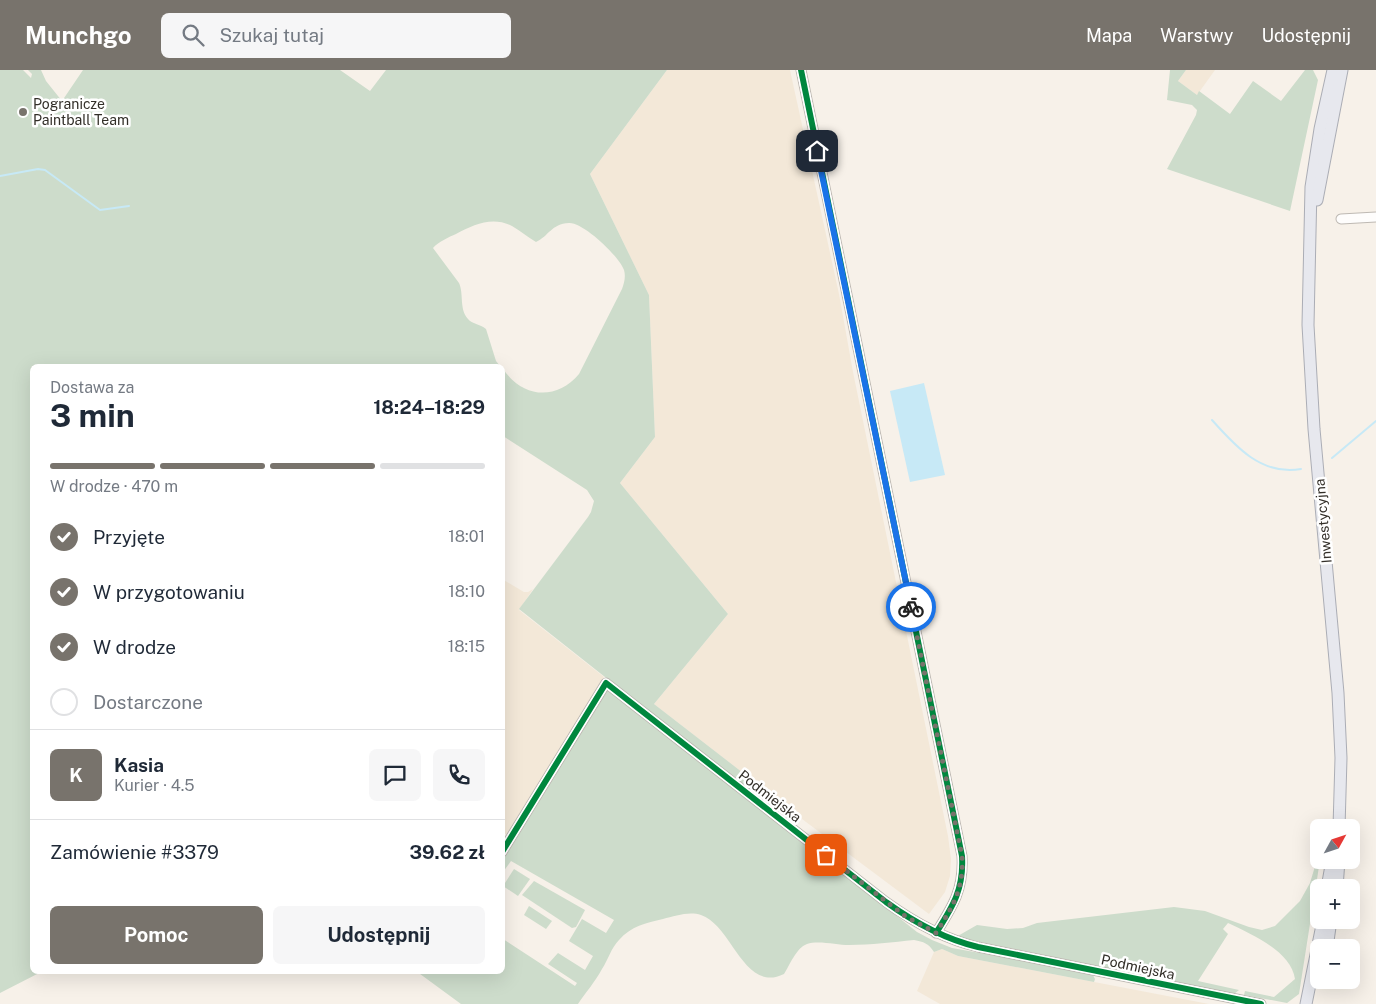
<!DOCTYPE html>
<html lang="pl">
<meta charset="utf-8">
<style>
body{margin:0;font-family:"Public Sans",sans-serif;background:#f6f6f7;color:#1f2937;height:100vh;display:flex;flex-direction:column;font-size:19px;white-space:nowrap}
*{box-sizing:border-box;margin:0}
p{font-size:16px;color:#747a83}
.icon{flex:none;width:28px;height:28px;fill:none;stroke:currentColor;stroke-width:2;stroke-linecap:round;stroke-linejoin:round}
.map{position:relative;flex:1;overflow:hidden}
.side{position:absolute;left:30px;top:294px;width:475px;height:610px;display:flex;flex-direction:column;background:#fff;border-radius:8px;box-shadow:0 5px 20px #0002}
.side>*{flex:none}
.needle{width:32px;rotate:50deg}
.fabs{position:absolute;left:1310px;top:749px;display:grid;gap:10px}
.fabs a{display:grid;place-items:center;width:50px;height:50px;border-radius:8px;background:#fff;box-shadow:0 5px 20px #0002;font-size:25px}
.pin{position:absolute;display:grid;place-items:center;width:42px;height:42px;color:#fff;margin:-21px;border-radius:10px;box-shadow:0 2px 8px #0006}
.courier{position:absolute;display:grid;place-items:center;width:50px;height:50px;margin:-25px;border:4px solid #1a73e8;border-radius:50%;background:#fff;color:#222;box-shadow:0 1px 6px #0007}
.summary em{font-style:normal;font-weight:700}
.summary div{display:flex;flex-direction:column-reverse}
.summary{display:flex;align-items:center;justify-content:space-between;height:85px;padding:0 20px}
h1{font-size:32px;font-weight:700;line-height:38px}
.bar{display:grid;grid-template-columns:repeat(4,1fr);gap:8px 5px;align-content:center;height:60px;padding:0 20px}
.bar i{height:6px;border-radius:4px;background:#e0e1e3}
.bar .selected{background:#78736c}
.bar p{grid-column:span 4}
.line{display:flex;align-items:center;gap:12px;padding:0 20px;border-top:1px solid #e0e1e3}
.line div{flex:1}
.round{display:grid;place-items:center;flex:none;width:52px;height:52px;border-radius:8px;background:#f6f6f7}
ol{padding:0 20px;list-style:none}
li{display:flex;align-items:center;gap:15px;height:55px}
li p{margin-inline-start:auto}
li .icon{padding:5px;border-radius:50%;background:#78736c;color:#fff;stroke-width:4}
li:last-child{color:#747a83}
li i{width:28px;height:28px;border:2px solid #e0e1e3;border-radius:50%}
.primary-button{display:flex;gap:10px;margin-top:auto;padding:10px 20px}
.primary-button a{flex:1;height:58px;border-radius:8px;background:#78736c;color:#fff;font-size:20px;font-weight:700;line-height:58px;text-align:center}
.primary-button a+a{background:#f6f6f7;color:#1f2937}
header{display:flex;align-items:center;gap:30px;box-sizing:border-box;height:70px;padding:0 25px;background:#78736c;color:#fff}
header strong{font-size:24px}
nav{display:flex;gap:28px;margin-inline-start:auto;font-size:18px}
.search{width:350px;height:45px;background:#f6f6f7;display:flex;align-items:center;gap:12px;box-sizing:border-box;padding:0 18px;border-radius:8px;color:#747a83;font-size:19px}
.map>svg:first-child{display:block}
.built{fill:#f3e8d8}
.green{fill:#cddccb}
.water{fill:#c7e9f6}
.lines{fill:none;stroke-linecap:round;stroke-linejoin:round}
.stream{stroke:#c7e9f6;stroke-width:2}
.minor-casing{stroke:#beb9b3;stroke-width:11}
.major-casing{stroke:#abadb5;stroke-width:13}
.minor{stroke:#fefdfc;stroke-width:9}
.major{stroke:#e7e8ee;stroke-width:11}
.cycleway-casing{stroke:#fff;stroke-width:9}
.cycleway{stroke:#00873e;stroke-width:6}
.done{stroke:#78736c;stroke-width:5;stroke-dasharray:0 9}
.route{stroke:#1a73e8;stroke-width:6}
.poi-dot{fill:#78736c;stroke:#fff;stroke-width:2}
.labels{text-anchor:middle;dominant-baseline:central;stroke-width:5;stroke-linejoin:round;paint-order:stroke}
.poi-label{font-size:14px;fill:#332f29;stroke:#fff;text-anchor:start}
.street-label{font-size:14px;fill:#332f29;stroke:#fff}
</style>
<header>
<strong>Munchgo</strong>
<div class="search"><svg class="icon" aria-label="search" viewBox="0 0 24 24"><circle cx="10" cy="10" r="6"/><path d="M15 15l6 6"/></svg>Szukaj tutaj</div>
<nav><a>Mapa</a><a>Warstwy</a><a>Udostępnij</a></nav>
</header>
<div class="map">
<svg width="1376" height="934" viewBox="0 0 1376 934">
<rect width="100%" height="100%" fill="#f7f1e9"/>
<!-- built -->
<g class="built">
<polygon points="667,0 790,0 839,224 853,302 948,766 951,789 950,806 945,822 929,844 806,752 654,634 728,544 620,413 655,367 649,225 590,104"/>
<polygon points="1186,0 1215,0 1197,25 1178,11"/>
<polygon points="502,509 524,522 528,522 533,519 519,540 604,607 509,766 502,762"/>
<polygon points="942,879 958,886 1209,934 940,934 917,921 934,882"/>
</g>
<!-- green -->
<g class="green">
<path d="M0,0H23L31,8L32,4L28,0H41L46,11L62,31L83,0H340L370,21L386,0H667L590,104L649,225L655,367L620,413L728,544L654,634L800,747L788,749L726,703L705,684L696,679L519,539L588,447L591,442L594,431L587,420L503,366V299C523,328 556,331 579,304L622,219C624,213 626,207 624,200C619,186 583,152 569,153C551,154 549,166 536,172C527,167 521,161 512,156C493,146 474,154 456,164C449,167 438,172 433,178L459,213C464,224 459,239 468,249C472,254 480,254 486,259L496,291L500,296H32V901H43L0,923Z"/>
<polygon points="1170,0 1186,0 1178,11 1197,25 1199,21 1230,44 1253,11 1281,31 1305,0 1313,0 1318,10 1290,141 1167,99 1196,45 1197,40 1192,35 1167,30"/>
<path d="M606,620L612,621L917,862L932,870L952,878L1092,903L1095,909L1094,912L958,886L942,879L934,882C928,873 924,872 914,870C893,872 871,875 849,875C837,875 818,870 807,874C796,878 790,895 784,904C744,924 732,855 701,845C689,841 675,846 663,849C646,853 631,856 619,870C611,878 608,890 602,899C595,912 586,922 578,934H461L416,901H502L503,869L575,916L577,913L548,894L558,883L585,900L593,886L569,871L582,849L606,863L614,850L511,791L503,802V787Z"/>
<path d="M1319,763V790H1320L1299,924L1287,933L1244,925L1245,921L1274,927L1295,909C1291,881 1251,864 1228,853L1223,859L1228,864L1198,911L1239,920L1234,924L956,867L977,855L1007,859L1023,858L1037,853L1174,837L1205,841L1249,857L1262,860L1275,856L1300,831L1310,813L1316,793Z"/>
<polygon points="514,799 530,809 518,826 503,816"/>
<polygon points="534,811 585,840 576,857 572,858 522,825"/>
<polygon points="529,836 552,851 546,859 524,845"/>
</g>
<!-- water -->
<polygon class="water" points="924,313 945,405 910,412 890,321"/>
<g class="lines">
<!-- stream -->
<g class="stream">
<polyline points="0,106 38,99 45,100 100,140 129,136"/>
<path d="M1212,350C1236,377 1262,406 1301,399"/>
<polyline points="1332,388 1376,351"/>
</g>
<defs>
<g id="minor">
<path d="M801,0L962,786C964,819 953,836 936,863"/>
<polyline points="1341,149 1376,147"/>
<path d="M502,782L606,613L886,832C915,853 944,869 978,877L1261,934"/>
</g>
<g id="major">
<polyline points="1333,0 1320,59 1311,117 1308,255 1314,359 1338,623 1341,688 1339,758"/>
<polyline points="1317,130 1342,0"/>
<polyline points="1327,818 1332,790"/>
<polyline points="1337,818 1339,790"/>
<polyline points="1327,878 1331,850"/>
<polyline points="1306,934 1323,850"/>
</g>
</defs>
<!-- minor casing -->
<use href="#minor" class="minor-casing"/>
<!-- major casing -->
<use href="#major" class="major-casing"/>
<!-- minor -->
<use href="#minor" class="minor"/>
<!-- major -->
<use href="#major" class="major"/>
<defs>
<g id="cycleway">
<path d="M801,0L962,786C964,819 953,836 936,863"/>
<path d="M502,782L606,613L886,832C915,853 944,869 978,877L1261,934"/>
</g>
</defs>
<!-- cycleway casing -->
<use href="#cycleway" class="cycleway-casing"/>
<!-- cycleway -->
<use href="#cycleway" class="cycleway"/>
</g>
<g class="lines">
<!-- done -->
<path class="done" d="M826,785L905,846L936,863C953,836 964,819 962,786L911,537"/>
<!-- route -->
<polyline class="route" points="817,81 911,537"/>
</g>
<!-- markers -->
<circle class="poi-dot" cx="23" cy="42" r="5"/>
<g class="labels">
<!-- poi labels -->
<g class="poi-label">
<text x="33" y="34">Pogranicze<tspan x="33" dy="16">Paintball Team</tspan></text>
</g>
<!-- street labels -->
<g class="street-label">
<text transform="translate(1323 451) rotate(-95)">Inwestycyjna</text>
<text transform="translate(770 726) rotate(38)">Podmiejska</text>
<text transform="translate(1138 897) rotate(12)">Podmiejska</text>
</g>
</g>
</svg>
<div class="fabs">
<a><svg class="needle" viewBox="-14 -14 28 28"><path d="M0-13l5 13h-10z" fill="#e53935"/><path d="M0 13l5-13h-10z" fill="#747a83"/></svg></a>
<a>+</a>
<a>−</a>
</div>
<div class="pin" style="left:826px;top:785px;background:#ea580c"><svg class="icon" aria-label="bag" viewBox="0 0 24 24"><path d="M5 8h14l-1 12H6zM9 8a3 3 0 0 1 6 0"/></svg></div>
<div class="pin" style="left:817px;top:81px;background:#1f2937"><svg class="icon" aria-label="home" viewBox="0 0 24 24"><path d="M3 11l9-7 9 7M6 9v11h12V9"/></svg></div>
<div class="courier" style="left:911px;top:537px"><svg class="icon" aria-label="bike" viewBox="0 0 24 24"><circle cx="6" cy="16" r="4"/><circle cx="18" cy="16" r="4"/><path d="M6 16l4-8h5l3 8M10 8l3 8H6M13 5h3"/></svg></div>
<section class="side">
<div class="summary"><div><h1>3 min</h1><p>Dostawa za</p></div><em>18:24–18:29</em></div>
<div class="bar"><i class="selected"></i><i class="selected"></i><i class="selected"></i><i></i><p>W drodze · 470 m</p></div>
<ol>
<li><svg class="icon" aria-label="check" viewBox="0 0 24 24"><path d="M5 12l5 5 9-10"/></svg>Przyjęte<p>18:01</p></li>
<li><svg class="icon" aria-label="check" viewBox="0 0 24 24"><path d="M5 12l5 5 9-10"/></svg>W przygotowaniu<p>18:10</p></li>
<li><svg class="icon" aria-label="check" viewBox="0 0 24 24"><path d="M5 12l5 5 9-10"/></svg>W drodze<p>18:15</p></li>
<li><i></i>Dostarczone</li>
</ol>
<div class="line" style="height:90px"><b class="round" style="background:#78736c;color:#fff">K</b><div><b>Kasia</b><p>Kurier · 4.5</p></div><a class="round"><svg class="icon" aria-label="chat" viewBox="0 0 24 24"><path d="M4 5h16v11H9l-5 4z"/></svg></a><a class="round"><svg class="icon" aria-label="phone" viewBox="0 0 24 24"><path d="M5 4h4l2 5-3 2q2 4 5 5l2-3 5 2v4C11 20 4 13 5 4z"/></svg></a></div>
<div class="line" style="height:65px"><div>Zamówienie #3379</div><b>39.62 zł</b></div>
<div class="primary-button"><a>Pomoc</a><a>Udostępnij</a></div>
</section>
</div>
